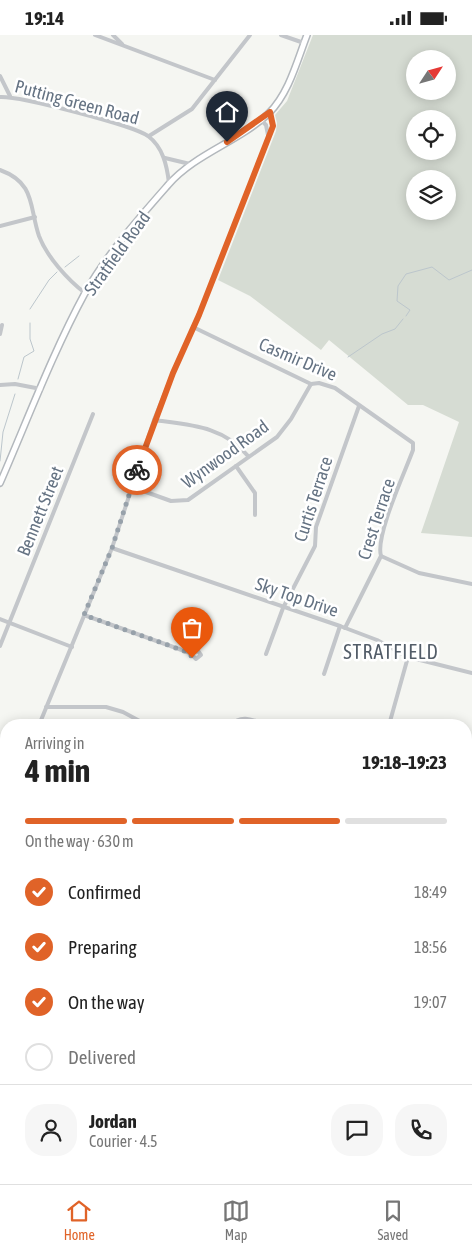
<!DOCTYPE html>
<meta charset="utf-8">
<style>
body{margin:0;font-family:"Asap Condensed",sans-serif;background:#f6f6f6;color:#222;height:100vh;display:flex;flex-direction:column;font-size:19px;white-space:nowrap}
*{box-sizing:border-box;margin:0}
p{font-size:16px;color:#767676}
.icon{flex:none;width:28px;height:28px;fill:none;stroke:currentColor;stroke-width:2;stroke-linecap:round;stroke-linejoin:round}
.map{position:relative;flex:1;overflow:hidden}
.panel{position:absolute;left:0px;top:684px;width:472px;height:466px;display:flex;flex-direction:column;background:#fff;border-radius:20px 20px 0 0;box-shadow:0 2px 12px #0003}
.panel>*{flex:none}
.needle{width:32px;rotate:54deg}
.buttons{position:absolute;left:406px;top:15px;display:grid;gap:10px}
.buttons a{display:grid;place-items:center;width:50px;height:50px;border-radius:50%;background:#fff;box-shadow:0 2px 12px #0003;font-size:25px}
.pin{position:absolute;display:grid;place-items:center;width:42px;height:42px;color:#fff;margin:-51px -21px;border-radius:50% 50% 50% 0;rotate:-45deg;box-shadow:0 0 5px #0007}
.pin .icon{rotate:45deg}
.courier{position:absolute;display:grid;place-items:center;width:50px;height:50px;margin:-25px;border:4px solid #e06328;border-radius:50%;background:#fff;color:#222;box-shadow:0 1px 6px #0007}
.overview em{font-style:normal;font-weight:700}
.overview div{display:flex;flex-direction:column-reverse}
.overview{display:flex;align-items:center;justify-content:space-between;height:85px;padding:0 25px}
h1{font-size:32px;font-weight:700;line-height:38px}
.bar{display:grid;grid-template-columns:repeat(4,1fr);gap:8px 5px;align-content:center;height:60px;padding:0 25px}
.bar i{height:6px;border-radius:4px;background:#e0e0e0}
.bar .active{background:#e06328}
.bar p{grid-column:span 4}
.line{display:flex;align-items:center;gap:12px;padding:0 25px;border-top:1px solid #e0e0e0}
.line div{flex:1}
.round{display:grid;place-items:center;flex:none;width:52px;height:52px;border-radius:20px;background:#f6f6f6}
ol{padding:0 25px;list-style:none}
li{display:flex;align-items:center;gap:15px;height:55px}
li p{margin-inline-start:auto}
li .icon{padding:5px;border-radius:50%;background:#e06328;color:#fff;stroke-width:4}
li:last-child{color:#767676}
li i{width:28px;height:28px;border:2px solid #e0e0e0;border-radius:50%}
.status{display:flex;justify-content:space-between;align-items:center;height:35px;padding:0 25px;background:#fff;direction:ltr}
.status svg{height:14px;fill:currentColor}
.menu{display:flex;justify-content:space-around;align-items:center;height:70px;border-top:1px solid #e0e0e0;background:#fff;font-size:14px;color:#767676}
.menu a{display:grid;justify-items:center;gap:2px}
.menu .active{color:#e06328}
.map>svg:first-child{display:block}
.green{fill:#d6dcd3;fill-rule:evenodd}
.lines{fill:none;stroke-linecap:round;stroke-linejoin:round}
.stream{stroke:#bcc6cc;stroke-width:1}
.secondary-casing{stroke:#b3b8bd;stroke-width:8}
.minor{stroke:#c3c6ca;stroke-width:4}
.secondary{stroke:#fff;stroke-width:5}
.done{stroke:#97a1aa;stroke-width:5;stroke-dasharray:0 9}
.route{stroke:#e06328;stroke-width:6}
.labels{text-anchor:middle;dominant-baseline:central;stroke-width:5;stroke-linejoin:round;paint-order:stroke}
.street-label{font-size:18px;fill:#657383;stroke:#fff}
.quarter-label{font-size:20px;letter-spacing:1px;fill:#535d68;stroke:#fff}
</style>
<div class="status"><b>19:14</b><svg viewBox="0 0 49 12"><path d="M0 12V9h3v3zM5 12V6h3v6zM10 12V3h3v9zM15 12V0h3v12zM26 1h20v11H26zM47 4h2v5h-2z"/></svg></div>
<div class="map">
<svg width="472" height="1149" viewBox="0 0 472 1149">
<rect width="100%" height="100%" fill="#f5f6f2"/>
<!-- green -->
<path class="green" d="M313,0H472V502L421,498L459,387L423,370H408L329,305L321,315L250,261L218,245L276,96L277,88L275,80L287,66ZM415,24H448V56H415ZM415,84H448V116H415ZM415,144H448V176H415Z"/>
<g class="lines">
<!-- stream -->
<g class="stream">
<polyline points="65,232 79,221"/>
<polyline points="30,274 49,245 57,237"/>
<polyline points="406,281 410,275 397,266 398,251 406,239 432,232 449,245 472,235"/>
<polyline points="348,322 382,299 395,294 403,284"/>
<polyline points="18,344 24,322 34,316 30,304 30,288"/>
<polyline points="0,426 3,397 15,359"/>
<polyline points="466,1051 472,1052"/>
<polyline points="319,1149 332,1144"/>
</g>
<defs>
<g id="secondary">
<path d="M0,448C27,386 53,317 85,258C107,219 139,183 168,150C196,118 239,107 269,78C289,58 297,26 307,0"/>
<polyline points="0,1060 6,1061"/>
<polyline points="466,1110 472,1112"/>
</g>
</defs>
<!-- secondary casing -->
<use href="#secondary" class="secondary-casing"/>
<!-- minor -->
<g class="minor">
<polyline points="95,0 215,45"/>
<polyline points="113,0 122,9"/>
<polyline points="281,0 304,8"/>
<polyline points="0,41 10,61"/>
<path d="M0,62C20,61 132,90 148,101C163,112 167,131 169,148"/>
<polyline points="261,85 266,90 268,100"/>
<polyline points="149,101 192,74 250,0"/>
<polyline points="165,123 190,129"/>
<path d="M0,135C36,148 29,172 39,201C47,222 68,245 85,258"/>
<polyline points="0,191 35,182"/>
<path d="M193,292L311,349L319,348L335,353L413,408V415C405,437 375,501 381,521L345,593"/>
<polyline points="0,299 2,290"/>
<polyline points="0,350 15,349 41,354"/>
<path d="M154,385C190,390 224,391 248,421"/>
<polyline points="236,431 255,458 255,480"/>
<polyline points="132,452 171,466 188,465 277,402 291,384 311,349"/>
<polyline points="112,513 340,591 377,605 408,622 472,638"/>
<polyline points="381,521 419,538 472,549"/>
<polyline points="84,580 190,618 198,616 201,620 196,624 190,618"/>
<polyline points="0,584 72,612"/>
<polyline points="0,611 93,379"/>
<polyline points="266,619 283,573 315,511 316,492 359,371"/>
<polyline points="324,639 340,591"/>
<polyline points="46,672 106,672 123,677 147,690"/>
<polyline points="39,690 112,513 154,385 173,338 199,280 273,91 270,77"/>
<path d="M232,690C241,678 255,686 267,690"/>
<polyline points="389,690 408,622"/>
<polyline points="466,721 472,723"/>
<polyline points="466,773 472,771"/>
<polyline points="0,801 6,782"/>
<polyline points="0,811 6,814"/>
<polyline points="0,891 6,891"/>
<polyline points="466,895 472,895"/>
<polyline points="466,944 472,947"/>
<polyline points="0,1001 6,1003"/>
<polyline points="466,1018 471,1020"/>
<polyline points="0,1110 6,1109"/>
<polyline points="24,1144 24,1149"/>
<polyline points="139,1149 155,1144"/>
<polyline points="251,1149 260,1144"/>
<polyline points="458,1149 459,1144"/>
</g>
<!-- secondary -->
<use href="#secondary" class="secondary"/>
</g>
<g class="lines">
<!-- done -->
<polyline class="done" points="137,435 112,513 84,580 190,618 192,623"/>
<!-- route -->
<polyline class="route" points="137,435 173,338 199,280 273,91 270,77 227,107"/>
</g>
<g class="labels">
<!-- street labels -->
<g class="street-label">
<text transform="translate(77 67) rotate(15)">Putting Green Road</text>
<text transform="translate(117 218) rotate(-54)">Stratfield Road</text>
<text transform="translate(298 324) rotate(23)">Casmir Drive</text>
<text transform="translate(225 419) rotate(-36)">Wynwood Road</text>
<text transform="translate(313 464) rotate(-72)">Curtis Terrace</text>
<text transform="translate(40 476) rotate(-68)">Bennett Street</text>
<text transform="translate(376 484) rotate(-72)">Crest Terrace</text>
<text transform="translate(297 562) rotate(19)">Sky Top Drive</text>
</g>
<!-- quarter labels -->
<g class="quarter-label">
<text x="391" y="616">STRATFIELD</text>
</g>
</g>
</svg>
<div class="buttons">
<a><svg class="needle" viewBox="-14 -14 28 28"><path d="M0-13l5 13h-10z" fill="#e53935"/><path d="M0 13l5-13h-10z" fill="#767676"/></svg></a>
<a><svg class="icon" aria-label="locate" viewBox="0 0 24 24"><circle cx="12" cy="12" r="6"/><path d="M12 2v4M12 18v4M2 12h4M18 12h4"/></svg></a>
<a><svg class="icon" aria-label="layers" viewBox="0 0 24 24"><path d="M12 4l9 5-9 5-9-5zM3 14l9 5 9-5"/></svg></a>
</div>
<div class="pin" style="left:192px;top:623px;background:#ea580c"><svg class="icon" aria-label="bag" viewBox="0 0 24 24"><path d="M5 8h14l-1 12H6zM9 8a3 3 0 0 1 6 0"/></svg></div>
<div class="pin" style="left:227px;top:107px;background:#1f2937"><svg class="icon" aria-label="home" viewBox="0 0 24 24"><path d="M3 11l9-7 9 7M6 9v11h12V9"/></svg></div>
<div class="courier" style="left:137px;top:435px"><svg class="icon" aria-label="bike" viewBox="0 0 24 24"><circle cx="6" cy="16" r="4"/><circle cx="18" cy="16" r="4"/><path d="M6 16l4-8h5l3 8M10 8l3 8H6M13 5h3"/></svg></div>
<section class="panel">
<div class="overview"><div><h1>4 min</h1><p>Arriving in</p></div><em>19:18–19:23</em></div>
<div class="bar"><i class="active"></i><i class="active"></i><i class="active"></i><i></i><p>On the way · 630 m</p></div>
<ol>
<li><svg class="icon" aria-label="check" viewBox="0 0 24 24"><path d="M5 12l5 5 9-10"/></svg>Confirmed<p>18:49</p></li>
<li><svg class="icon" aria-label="check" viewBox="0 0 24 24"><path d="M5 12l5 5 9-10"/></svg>Preparing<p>18:56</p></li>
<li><svg class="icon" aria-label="check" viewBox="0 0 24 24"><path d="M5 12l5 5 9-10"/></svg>On the way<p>19:07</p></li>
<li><i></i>Delivered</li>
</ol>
<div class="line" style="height:90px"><a class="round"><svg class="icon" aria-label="person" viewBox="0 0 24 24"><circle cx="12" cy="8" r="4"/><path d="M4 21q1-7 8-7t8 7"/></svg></a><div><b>Jordan</b><p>Courier · 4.5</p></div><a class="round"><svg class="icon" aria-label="chat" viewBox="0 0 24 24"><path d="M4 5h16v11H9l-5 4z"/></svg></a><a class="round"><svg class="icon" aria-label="phone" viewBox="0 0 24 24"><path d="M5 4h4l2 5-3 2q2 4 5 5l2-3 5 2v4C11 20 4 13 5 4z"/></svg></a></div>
</section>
</div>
<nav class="menu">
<a class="active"><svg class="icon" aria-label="home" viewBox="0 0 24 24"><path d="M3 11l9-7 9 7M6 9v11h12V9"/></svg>Home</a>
<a><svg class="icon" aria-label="map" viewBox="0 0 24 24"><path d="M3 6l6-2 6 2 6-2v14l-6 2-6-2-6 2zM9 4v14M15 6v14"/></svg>Map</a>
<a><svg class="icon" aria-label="saved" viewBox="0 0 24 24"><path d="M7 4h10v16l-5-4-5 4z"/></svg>Saved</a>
</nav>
